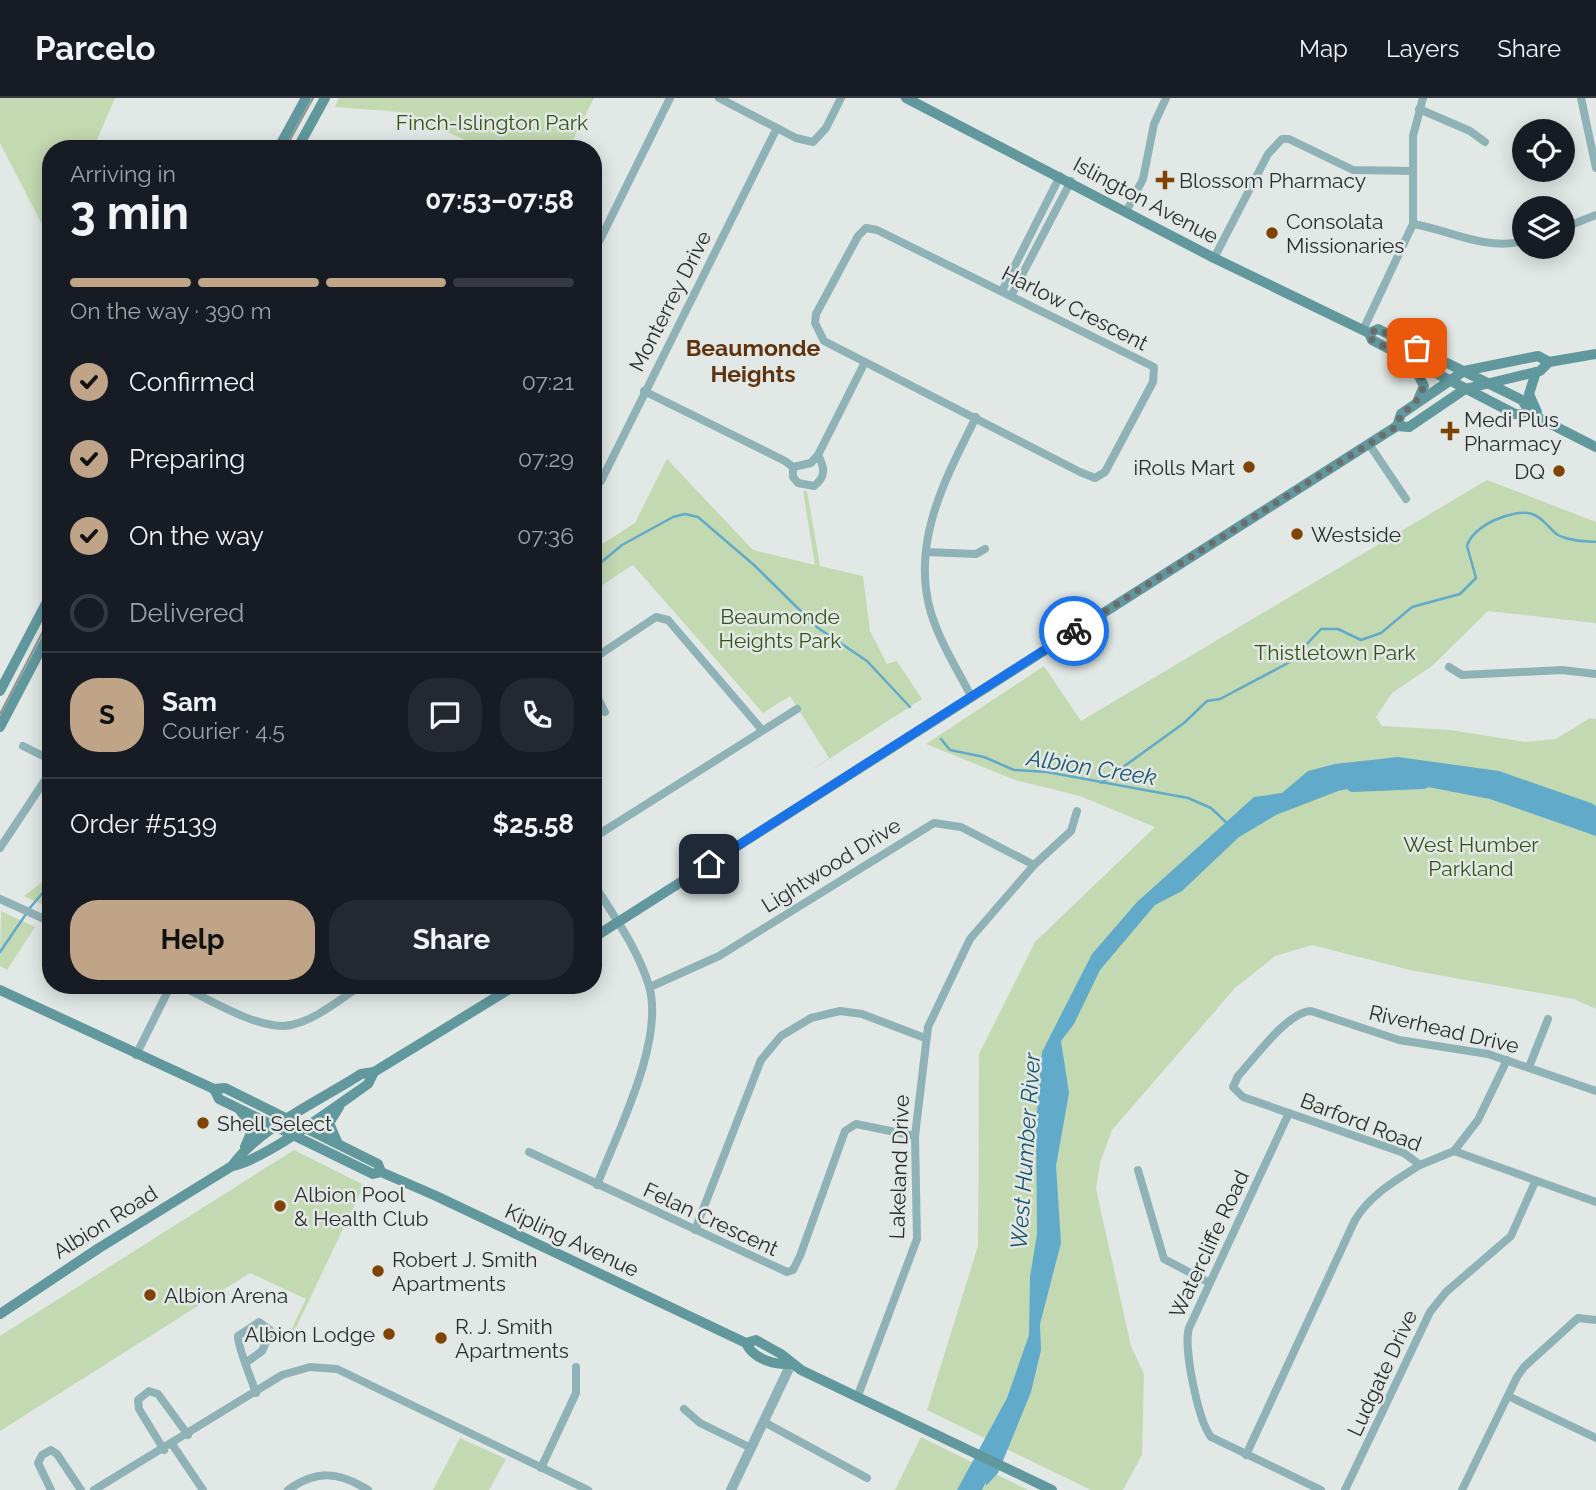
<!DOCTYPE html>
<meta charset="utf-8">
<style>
body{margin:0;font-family:Raleway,sans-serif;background:#242831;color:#f1f3f6;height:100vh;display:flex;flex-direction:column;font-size:26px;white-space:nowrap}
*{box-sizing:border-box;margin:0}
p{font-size:23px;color:#9ea1a6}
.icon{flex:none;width:38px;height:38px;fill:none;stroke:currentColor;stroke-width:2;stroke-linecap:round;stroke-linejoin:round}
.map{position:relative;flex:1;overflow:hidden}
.sheet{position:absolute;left:42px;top:42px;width:560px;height:854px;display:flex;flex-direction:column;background:#171b24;border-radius:28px;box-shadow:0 4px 18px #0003}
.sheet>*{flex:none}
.tools{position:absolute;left:1512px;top:21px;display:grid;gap:14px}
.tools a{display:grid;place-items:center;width:63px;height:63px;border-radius:50%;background:#171b24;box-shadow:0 4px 18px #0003;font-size:35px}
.pin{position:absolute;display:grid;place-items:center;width:60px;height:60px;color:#fff;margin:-30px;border-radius:14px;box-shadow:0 4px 10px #0006}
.courier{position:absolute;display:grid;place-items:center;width:70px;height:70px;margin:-35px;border:5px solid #1a73e8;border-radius:50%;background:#fff;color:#222;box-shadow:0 2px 9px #0007}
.head em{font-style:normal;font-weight:700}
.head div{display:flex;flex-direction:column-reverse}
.head{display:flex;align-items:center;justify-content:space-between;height:119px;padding:0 28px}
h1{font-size:46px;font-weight:700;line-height:52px}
.bar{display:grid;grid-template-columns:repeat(4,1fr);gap:10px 7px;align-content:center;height:84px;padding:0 28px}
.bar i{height:9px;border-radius:5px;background:#363941}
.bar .selected{background:#bfa488}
.bar p{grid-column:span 4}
.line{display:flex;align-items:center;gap:18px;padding:0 28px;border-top:2px solid #363941}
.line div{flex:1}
.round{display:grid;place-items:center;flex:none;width:74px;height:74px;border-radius:28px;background:#242831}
ol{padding:0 28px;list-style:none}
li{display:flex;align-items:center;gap:21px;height:77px}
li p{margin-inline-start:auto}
li .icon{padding:7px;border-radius:50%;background:#bfa488;color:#111;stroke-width:4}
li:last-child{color:#9ea1a6}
li i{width:38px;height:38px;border:4px solid #363941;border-radius:50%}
.action{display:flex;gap:14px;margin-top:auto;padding:14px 28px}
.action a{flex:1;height:80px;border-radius:28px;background:#bfa488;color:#111;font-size:28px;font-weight:700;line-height:80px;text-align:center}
.action a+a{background:#242831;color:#f1f3f6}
header{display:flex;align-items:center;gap:42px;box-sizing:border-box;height:98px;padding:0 35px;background:#171b24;border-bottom:2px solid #363941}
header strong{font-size:33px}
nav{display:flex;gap:38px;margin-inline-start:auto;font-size:24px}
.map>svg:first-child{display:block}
.green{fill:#c3d9b1}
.water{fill:#62aaca}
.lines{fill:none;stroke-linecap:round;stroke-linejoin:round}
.stream{stroke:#62aaca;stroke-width:2.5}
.river{stroke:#62aaca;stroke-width:14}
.minor{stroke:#8fb2b6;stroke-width:8}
.tertiary{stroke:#8fb2b6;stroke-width:10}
.secondary{stroke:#61989e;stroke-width:10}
.tram{stroke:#8e9391;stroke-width:2}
.done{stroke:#6a6e6d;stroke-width:7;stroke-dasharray:0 12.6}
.route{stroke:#1a73e8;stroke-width:9}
.poi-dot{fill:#814302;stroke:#e1e8e6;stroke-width:2.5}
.labels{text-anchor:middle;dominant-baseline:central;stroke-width:5;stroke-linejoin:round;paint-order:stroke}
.park-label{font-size:21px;fill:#375215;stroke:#e1e8e6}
.poi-label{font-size:21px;fill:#2a2d2c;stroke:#e1e8e6;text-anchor:start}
.street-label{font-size:21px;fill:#2a2d2c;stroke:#e1e8e6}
.neighbourhood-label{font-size:23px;font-weight:bold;fill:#5f330d;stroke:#e1e8e6}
.water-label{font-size:23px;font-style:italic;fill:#1c566d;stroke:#e1e8e6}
</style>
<header>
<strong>Parcelo</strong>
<nav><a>Map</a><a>Layers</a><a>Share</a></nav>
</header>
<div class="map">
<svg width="1596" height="1392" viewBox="0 0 1596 1392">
<rect width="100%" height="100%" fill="#e1e8e6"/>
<!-- green -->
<g class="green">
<polygon points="0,0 115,0 93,51 51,51 51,144 0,45"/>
<polygon points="339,0 594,0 568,51 487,51 400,14 335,9"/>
<polygon points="667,361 753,452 815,467 803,393 807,393 820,468 863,478 870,533 887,566 897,563 922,601 804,677 829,660 790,598 763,615 633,467 593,493 593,452 635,425"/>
<polygon points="1487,382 1596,424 1596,527 1595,525 1488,513 1432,568 1392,595 1376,619 1382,628 1451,632 1525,644 1556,641 1590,620 1596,621 1596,911 1574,901 1410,872 1312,847 1275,858 1235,890 1112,1032 1100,1065 1096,1091 1131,1248 1144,1276 1142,1357 1123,1392 1091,1392 927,1312 978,1148 979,956 1035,844 1155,729 1080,698 1015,682 926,646 1044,568 1081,623"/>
<polygon points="51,770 51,811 24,798 40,786"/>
<polygon points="1,813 35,829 7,872 0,868"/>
<polygon points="294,1052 364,1087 294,1234 291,1232 306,1201 250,1175 0,1333 0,1238"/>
<polygon points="921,1339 1028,1392 895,1392"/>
<polygon points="460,1340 506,1361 489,1392 433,1392"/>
</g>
<!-- water -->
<polygon class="water" points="1398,659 1499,673 1591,705 1596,708 1596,738 1490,701 1392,682 1338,693 1276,717 1239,739 1182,793 1155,807 1100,872 1074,926 1061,943 1069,995 1056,1068 1061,1145 1040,1226 1041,1252 1031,1294 998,1375 986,1388 984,1374 970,1392 957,1392 1007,1300 1029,1237 1030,1179 1037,1136 1036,1025 1042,954 1092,856 1137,804 1254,699 1282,695 1308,673 1335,666"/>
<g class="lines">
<!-- stream -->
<g class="stream">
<polyline points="593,471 622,447 673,419 685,416 698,419 754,467 818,530 867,563 910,609"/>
<polyline points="941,641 950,652 984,659 1014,672 1047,674 1188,700 1211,710 1228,726"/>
<path d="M1101,685L1184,625L1207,603L1220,601L1290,564L1321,531H1338L1361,542L1381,535L1412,509L1460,496L1476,480L1467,448C1472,428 1513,410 1532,416C1543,419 1549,431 1558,437C1569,443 1584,443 1596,444"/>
<polyline points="29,811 51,785"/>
<polyline points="0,854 26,816"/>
</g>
<!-- river -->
<g class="river">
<polyline points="1353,687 1423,684"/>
<polyline points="974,1392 991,1359"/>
</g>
<!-- minor -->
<g class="minor">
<polyline points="719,0 796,40 813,44 826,30 841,0"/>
<polyline points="1581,0 1596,70"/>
<polyline points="1419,11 1470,33 1485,44"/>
<polyline points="1127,112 1143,81 1154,26 1166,0"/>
<path d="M1413,126C1450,132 1485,153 1524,143"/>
<polygon points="866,130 877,132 1154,269 1153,284 1105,374 1095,380 1080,374 824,243 815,225 816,216 858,138"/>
<polyline points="1563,130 1596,117"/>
<polyline points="593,156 670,0"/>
<polyline points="1214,160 1268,56 1282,41 1289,41 1353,72 1413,73"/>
<polyline points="1002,193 1060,78"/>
<polyline points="1011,198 1071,83"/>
<polyline points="1363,232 1413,126 1413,38 1423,0"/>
<path d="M644,293L785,363L793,369V379L798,385L814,388C826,379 825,370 818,357L865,264"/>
<polyline points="1369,346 1406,401"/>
<polyline points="793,369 811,365 818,357"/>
<polyline points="593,391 601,383 777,30"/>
<polyline points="926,454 976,456 985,451"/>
<polyline points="593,561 656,519 668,522 762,632"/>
<polyline points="1449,569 1462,577 1562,572 1596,576"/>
<polyline points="593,591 605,614"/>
<path d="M971,598C957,571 940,544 931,515C910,444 946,380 976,319"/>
<polyline points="23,648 51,662"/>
<polyline points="593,740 797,611"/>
<polyline points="0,750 51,673"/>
<path d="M593,785C614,818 638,851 649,888C665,943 617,1035 597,1087"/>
<polyline points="0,801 51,824"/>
<path d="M179,887C207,900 261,934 291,927C316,922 340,901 362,887"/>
<polyline points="650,889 719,858 934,725 961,729 1034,767"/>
<polyline points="136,957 171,887"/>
<polyline points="1529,969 1548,921"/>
<path d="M1596,993L1488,956L1399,942L1311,913C1287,914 1255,960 1238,978L1233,989L1243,999L1404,1055L1420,1067L1454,1053L1596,1104"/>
<path d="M1289,1015L1189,1230C1183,1249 1198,1322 1211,1339L1321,1392"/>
<polyline points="1454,1053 1478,1022 1507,962"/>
<polyline points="529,1054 787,1174 793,1172 800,1158 845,1033 856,1026 915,1038"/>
<polyline points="1138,1072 1164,1161 1210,1185"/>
<polyline points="695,1132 761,962 781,938 811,920 840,913 862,916 925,940"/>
<path d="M247,1264L262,1253L271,1233L259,1224L238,1238C237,1247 252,1283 256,1295"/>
<polyline points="1508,1298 1596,1340"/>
<polyline points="857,1300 917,1141 915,1038 928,929 970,841 1034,767 1071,733 1077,713"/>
<polyline points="684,1311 700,1325 751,1350"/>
<polyline points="764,1324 867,1380"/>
<polyline points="172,1346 203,1392"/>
<polyline points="164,1352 139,1311 138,1302 149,1293 158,1296 188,1337"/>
<path d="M1246,1357L1355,1122C1371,1096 1395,1083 1420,1067"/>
<polyline points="541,1370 576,1295 576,1269"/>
<polyline points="51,1392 38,1365 42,1357 51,1352 57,1356 81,1392"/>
<polyline points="94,1392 282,1277 310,1269 337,1271 588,1392"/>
<path d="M288,1392C316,1372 338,1373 368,1392"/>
<polyline points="1345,1392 1430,1214 1446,1194 1511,1138 1535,1084"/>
<polyline points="1462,1392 1517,1279 1524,1269 1578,1220 1596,1222"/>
</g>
<!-- tertiary -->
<polyline class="tertiary" points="731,1392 791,1266"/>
<!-- secondary -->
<g class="secondary">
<polyline points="906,0 1214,160 1369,235 1372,242 1515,316 1531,316 1596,349"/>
<polyline points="278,51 306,0"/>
<polyline points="297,51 325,0"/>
<polyline points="1369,235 1378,231 1522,302 1531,316"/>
<polyline points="1413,267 1424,288 1418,302"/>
<polyline points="1536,274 1529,296 1537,314"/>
<polyline points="1397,328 1401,316 1464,273 1538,258 1549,264"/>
<polyline points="0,593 51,496"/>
<polyline points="0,629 51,532"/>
<polyline points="593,840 1397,328 1409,329 1465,291 1540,273 1549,264 1596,256"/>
<polyline points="0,892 214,991 225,990 378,1066 381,1074"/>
<path d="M214,991L219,1001L373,1076L381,1074L434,1097L746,1245C753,1261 774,1267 791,1266"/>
<polyline points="240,1012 253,1030 245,1049"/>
<polyline points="338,1046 329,1025 339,1009"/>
<path d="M232,1068C258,1030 323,1001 361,976L374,974L516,887"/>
<path d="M0,1216L99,1150L232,1068C263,1063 339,1006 368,986L374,974"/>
<polyline points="746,1245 756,1242 781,1256 801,1272 1052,1392"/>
</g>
<!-- tram -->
<g class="tram">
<polyline points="285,51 313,0"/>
<polyline points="0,616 51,518"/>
</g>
</g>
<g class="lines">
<!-- done -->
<path class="done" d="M1074,533L1397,328L1401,316C1451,282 1405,260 1372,242L1369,235L1378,231L1417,250"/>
<!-- route -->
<polyline class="route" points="709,766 1074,533"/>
</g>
<!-- markers -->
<g class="poi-dot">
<path d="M1161.5 71.5h7v7h7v7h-7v7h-7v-7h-7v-7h7z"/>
<circle cx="1272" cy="135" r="7"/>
<path d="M1446.5 322.5h7v7h7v7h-7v7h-7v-7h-7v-7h7z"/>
<circle cx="1249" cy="369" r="7"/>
<circle cx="1559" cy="373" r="7"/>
<circle cx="1297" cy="436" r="7"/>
<circle cx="203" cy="1025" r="7"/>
<circle cx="280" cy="1108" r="7"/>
<circle cx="378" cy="1173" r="7"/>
<circle cx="150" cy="1197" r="7"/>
<circle cx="389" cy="1236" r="7"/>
<circle cx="441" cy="1240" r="7"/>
</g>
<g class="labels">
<!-- park labels -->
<g class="park-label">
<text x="492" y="24">Finch-Islington Park</text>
<text x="780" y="518">Beaumonde<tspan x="780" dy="24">Heights Park</tspan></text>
<text x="1335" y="554">Thistletown Park</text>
<text x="1471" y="746">West Humber<tspan x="1471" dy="24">Parkland</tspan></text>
</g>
<!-- poi labels -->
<g class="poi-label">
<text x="1179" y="82">Blossom Pharmacy</text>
<text x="1286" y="123">Consolata<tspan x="1286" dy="24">Missionaries</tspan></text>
<text x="1464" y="321">Medi Plus<tspan x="1464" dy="24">Pharmacy</tspan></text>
<text x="1235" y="369" text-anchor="end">iRolls Mart</text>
<text x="1545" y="373" text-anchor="end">DQ</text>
<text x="1311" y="436">Westside</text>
<text x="217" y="1025">Shell Select</text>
<text x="294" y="1096">Albion Pool<tspan x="294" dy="24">&amp; Health Club</tspan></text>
<text x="392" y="1161">Robert J. Smith<tspan x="392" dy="24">Apartments</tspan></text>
<text x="164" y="1197">Albion Arena</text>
<text x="455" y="1228">R. J. Smith<tspan x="455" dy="24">Apartments</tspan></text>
<text x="375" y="1236" text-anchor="end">Albion Lodge</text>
</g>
<!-- street labels -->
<g class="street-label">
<text transform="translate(1146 102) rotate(28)">Islington Avenue</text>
<text transform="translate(670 203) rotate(-63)">Monterrey Drive</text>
<text transform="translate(1075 210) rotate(27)">Harlow Crescent</text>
<text transform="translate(831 767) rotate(-32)">Lightwood Drive</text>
<text transform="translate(1444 931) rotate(13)">Riverhead Drive</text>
<text transform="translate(1361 1024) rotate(21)">Barford Road</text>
<text transform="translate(899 1069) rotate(-88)">Lakeland Drive</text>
<text transform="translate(711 1121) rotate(25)">Felan Crescent</text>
<text transform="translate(105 1124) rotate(-32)">Albion Road</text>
<text transform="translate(572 1142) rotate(25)">Kipling Avenue</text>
<text transform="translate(1209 1146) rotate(-65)">Watercliffe Road</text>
<text transform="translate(1382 1275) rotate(-65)">Ludgate Drive</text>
</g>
<!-- neighbourhood labels -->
<g class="neighbourhood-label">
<text x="753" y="249">Beaumonde<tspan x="753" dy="26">Heights</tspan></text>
</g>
<!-- water labels -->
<g class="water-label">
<text transform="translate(1092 669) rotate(9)">Albion Creek</text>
<text transform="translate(1025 1053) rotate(-86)">West Humber River</text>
</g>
</g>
</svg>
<div class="tools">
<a><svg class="icon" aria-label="locate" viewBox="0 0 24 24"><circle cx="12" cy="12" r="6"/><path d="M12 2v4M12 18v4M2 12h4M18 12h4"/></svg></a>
<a><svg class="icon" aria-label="layers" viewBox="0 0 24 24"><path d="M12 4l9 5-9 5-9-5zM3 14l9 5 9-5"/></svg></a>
</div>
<div class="pin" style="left:1417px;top:250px;background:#ea580c"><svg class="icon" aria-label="bag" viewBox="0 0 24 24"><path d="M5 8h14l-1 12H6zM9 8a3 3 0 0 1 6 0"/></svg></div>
<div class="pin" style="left:709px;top:766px;background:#1f2937"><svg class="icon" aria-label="home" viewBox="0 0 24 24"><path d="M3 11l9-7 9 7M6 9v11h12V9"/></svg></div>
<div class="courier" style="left:1074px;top:533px"><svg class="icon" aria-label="bike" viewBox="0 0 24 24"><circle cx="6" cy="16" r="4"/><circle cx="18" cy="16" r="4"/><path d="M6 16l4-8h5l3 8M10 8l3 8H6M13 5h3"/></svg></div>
<section class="sheet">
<div class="head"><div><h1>3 min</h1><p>Arriving in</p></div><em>07:53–07:58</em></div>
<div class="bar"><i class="selected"></i><i class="selected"></i><i class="selected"></i><i></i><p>On the way · 390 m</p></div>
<ol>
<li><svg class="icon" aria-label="check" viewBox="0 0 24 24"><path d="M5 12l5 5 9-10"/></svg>Confirmed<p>07:21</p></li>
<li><svg class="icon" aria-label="check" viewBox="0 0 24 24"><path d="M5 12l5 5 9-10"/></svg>Preparing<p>07:29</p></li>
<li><svg class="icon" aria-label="check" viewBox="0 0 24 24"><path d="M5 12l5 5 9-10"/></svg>On the way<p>07:36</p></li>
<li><i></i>Delivered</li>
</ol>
<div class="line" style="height:126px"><b class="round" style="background:#bfa488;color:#111">S</b><div><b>Sam</b><p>Courier · 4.5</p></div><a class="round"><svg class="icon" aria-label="chat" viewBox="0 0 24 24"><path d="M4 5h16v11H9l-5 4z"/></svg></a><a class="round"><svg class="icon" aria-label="phone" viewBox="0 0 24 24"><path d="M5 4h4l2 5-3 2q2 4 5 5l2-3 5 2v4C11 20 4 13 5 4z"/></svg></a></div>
<div class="line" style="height:91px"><div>Order #5139</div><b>$25.58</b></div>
<div class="action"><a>Help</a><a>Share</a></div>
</section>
</div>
